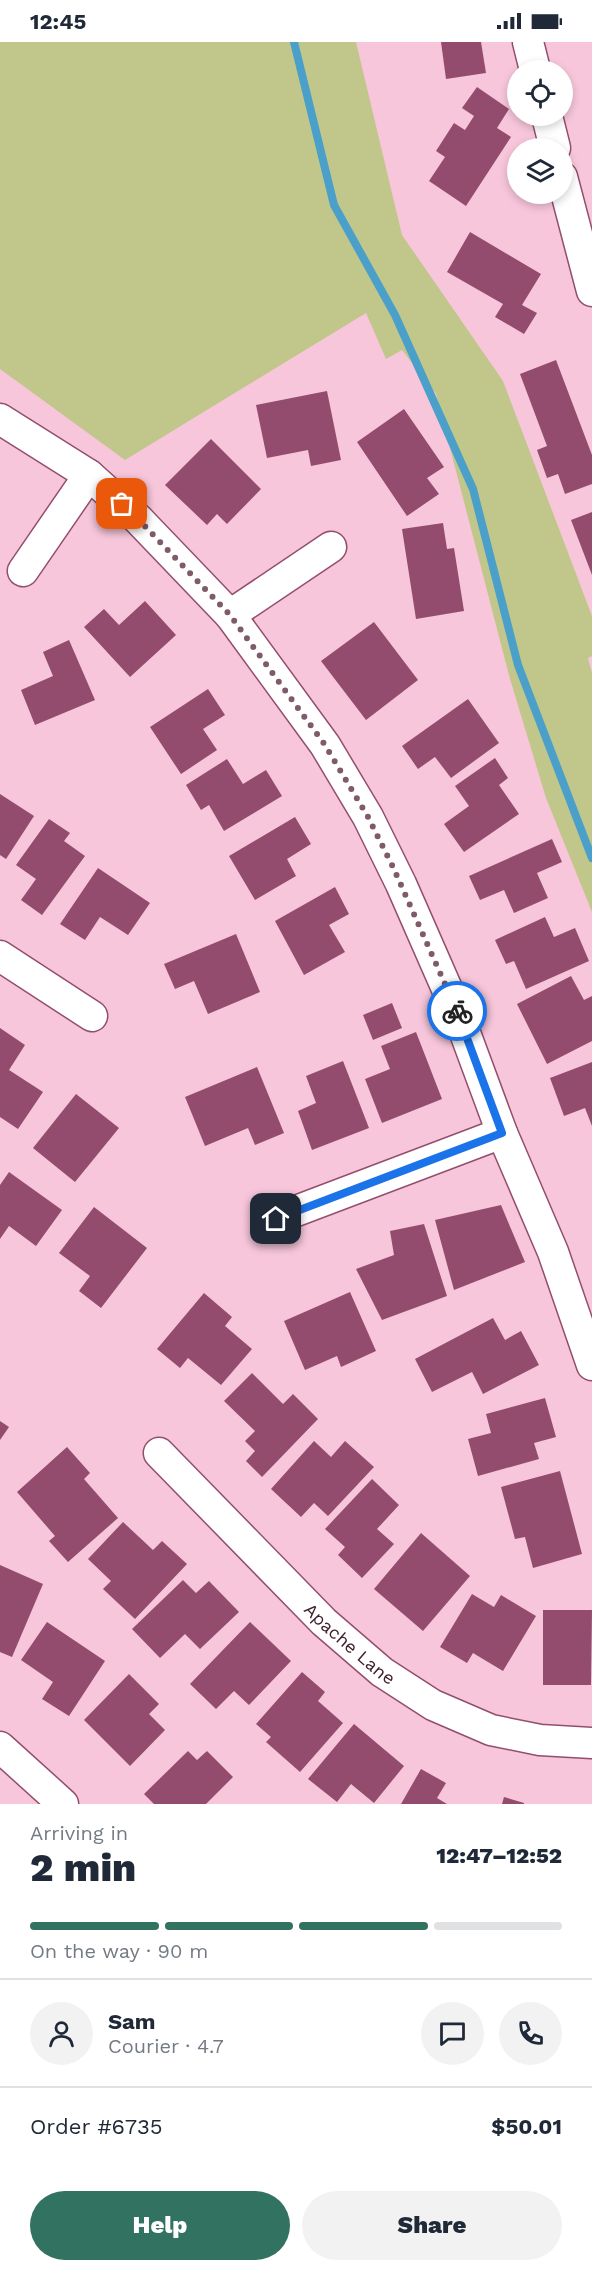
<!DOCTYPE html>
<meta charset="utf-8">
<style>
body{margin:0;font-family:"Work Sans",sans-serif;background:#f2f2f3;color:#1f2937;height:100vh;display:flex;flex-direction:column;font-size:22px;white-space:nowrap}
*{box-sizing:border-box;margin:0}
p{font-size:20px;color:#747a83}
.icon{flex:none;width:33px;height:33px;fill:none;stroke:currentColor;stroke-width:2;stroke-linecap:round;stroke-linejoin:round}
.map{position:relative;height:1762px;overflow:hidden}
.panel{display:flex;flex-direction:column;background:#fff;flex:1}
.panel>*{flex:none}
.controls{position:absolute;left:507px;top:18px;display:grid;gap:12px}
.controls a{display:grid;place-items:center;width:66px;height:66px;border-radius:50%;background:#fff;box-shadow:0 3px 9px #0003;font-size:30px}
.pin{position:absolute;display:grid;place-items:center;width:51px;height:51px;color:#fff;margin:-26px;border-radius:12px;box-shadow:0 3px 9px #0006}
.courier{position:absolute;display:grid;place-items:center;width:60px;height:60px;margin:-30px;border:4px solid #1a73e8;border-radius:50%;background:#fff;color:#222;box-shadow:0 2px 8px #0007}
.headline em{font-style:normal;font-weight:800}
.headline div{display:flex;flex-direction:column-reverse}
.headline{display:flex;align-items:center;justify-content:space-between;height:102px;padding:0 30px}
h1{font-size:39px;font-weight:800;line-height:45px}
.bar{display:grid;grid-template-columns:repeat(4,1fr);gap:9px 6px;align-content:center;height:72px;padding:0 30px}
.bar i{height:8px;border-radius:4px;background:#e0e1e3}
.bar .on{background:#327260}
.bar p{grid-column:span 4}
.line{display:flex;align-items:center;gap:15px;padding:0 30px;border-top:2px solid #e0e1e3}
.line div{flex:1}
.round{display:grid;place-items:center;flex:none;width:63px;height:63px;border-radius:32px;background:#f2f2f3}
.primary-button{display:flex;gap:12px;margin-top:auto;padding:12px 30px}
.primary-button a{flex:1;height:69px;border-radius:36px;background:#327260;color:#fff;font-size:24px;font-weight:800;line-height:69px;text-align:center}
.primary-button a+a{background:#f2f2f3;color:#1f2937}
.status{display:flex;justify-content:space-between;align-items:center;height:42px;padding:0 30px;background:#fff;direction:ltr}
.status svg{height:16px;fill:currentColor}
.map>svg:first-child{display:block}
.green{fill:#c1c68b}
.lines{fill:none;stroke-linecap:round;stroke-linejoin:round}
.stream{stroke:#4aa0c9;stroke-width:8}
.building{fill:#934c6d}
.minor-casing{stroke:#934e6e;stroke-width:33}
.minor{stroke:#fff;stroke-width:30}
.done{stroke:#7f5a6a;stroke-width:6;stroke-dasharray:0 10.8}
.route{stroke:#1a73e8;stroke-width:8}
.labels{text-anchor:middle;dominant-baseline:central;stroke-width:6;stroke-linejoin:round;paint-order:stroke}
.street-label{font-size:18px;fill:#3e202d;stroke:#fdf4f7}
</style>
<div class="status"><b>12:45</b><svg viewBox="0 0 49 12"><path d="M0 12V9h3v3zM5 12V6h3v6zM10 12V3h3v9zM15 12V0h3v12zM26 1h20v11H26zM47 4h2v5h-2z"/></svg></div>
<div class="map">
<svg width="592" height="1762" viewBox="0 0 592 1762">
<rect width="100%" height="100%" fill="#f7c6da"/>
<!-- green -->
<polygon class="green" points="0,0 356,0 402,193 503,339 592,574 592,614 588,616 592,631 592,870 546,756 510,637 436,352 402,308 386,317 366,271 125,418 0,327"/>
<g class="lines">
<!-- stream -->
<polyline class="stream" points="294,0 334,163 395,273 473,447 518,623 592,816"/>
</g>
<!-- building -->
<g class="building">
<polygon points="441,0 481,0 486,31 446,37"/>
<polygon points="477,45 509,67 497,86 511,95 466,164 429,139 445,115 436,109 454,81 465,88 474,74 462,66"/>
<polygon points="470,190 541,232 522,263 537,271 524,292 495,275 503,262 447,230"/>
<polygon points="556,318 592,413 592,442 565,452 558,432 547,436 537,408 547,404 520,332"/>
<polygon points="327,349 341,418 311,424 308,408 267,416 256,363"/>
<polygon points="404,367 444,425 427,436 439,452 407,474 357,400"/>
<polygon points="211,397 261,447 227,482 217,472 207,483 165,443"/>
<polygon points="592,470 592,533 571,478"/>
<polygon points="443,481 447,507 454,506 464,569 416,577 402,487"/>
<polygon points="145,559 176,593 130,635 84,585 104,567 119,583"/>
<polygon points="374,580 418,638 366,678 321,619"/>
<polygon points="69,598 95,658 35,683 21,648 53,634 43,610"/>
<polygon points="208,647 225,673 203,687 217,708 181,732 150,685"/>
<polygon points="468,657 499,701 451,736 435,715 418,727 402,704"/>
<polygon points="495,716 508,736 499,743 519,772 464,810 444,782 469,764 455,744"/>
<polygon points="227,717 243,742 266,728 282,754 224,789 209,763 201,768 186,743"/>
<polygon points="0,752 34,774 6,817 0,813"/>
<polygon points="295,775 311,802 287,817 296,834 255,858 229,814"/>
<polygon points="49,777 70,791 64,799 85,814 42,873 21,858 36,837 16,823"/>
<polygon points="552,797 562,820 537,831 548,856 514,871 504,848 480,858 469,834"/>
<polygon points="98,826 150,861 128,893 100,875 85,898 60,882"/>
<polygon points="335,845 349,872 329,883 345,910 304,933 275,879"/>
<polygon points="545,875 554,895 575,886 589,919 526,947 514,919 506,922 495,898"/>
<polygon points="236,892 260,950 208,972 194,939 175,947 164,922"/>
<polygon points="571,934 584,958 592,954 592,999 547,1022 517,962"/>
<polygon points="392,961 402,986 373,998 363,973"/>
<polygon points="0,986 25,1003 9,1028 43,1050 18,1087 0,1075"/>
<polygon points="416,990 442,1057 382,1081 365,1037 390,1027 381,1004"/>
<polygon points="343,1019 369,1086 312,1108 298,1069 316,1061 306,1034"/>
<polygon points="592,1020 592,1084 585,1066 564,1074 550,1036"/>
<polygon points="257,1025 284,1091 255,1103 248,1086 205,1104 185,1055"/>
<polygon points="76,1052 119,1086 75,1140 33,1106"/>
<polygon points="9,1130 62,1168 36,1204 9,1184 0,1197 0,1143"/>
<polygon points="501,1163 525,1220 454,1248 435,1178"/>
<polygon points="94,1165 147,1206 101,1266 79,1249 90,1234 59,1211"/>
<polygon points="424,1182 447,1254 382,1278 356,1227 394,1213 390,1189"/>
<polygon points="350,1250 376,1309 341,1325 337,1314 305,1328 284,1279"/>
<polygon points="204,1251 232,1275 225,1284 252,1307 221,1343 188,1316 180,1326 157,1307"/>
<polygon points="493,1276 505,1298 521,1289 539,1323 483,1352 472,1330 432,1350 415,1317"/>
<polygon points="252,1331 283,1362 293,1352 318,1377 262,1435 246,1419 255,1409 245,1399 255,1389 224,1359"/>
<polygon points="545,1356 556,1395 534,1401 539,1417 478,1434 468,1397 491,1391 486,1372"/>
<polygon points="0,1379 9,1385 0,1398"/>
<polygon points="314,1399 331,1415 345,1399 374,1425 328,1474 314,1461 301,1475 271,1447"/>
<polygon points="67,1405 90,1431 84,1437 118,1476 68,1520 49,1499 55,1494 17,1450"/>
<polygon points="560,1429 582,1512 533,1526 525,1495 515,1497 501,1445"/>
<polygon points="372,1437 399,1463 377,1487 394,1502 362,1536 338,1513 345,1505 325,1487"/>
<polygon points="123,1480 153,1508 162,1499 187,1522 135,1577 103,1547 111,1539 88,1517"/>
<polygon points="421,1491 470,1534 423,1589 374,1547"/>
<polygon points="0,1523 43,1542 12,1615 0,1610"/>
<polygon points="183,1538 196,1551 209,1539 239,1570 200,1607 185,1592 160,1616 132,1587"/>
<polygon points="472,1552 494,1565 501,1553 536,1574 503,1629 473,1611 467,1621 440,1605"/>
<polygon points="543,1568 592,1568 591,1643 543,1643"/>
<polygon points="47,1580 105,1619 69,1674 42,1657 53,1640 21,1618"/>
<polygon points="250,1580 291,1619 249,1663 234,1649 216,1667 190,1642"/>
<polygon points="302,1630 325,1650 318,1659 343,1681 300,1730 266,1700 271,1695 256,1682"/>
<polygon points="129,1632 159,1662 149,1672 165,1688 130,1724 84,1678"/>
<polygon points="354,1682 404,1724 374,1761 351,1742 337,1760 308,1737"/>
<polygon points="188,1709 197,1718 207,1709 233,1735 206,1762 154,1762 144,1752"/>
<polygon points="421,1727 446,1741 437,1756 447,1762 401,1762"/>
<polygon points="504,1755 524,1761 524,1762 502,1762"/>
</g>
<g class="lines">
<defs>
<g id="minor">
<polyline points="528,0 535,28"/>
<polyline points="547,74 555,106"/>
<polyline points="562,135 592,249"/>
<polyline points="0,377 89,433 138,477 230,573 325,703 368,775 401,842 458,972 502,1091 553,1210 592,1323"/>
<polyline points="23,529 89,433"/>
<polyline points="230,573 331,505"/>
<polyline points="0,914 92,974"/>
<polyline points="275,1177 502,1091"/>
<path id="s1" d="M159,1411L324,1580L382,1630L433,1663L491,1688L540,1698L592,1701"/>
<polyline points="0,1705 63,1762"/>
</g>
</defs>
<!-- minor casing -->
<use href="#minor" class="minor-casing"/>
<!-- minor -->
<use href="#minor" class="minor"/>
</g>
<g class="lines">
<!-- done -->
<polyline class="done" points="122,462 138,477 230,573 325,703 368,775 393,825 457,969"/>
<!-- route -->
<polyline class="route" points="276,1177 502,1091 457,969"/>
</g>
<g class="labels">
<!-- street labels -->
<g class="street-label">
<text stroke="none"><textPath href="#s1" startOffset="270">Apache Lane</textPath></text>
</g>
</g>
</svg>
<div class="controls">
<a><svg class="icon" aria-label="locate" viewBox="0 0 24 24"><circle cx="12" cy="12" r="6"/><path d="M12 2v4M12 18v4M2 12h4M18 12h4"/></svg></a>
<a><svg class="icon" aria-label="layers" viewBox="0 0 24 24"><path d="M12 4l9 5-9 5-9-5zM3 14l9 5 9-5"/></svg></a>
</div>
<div class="pin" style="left:122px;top:462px;background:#ea580c"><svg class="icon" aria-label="bag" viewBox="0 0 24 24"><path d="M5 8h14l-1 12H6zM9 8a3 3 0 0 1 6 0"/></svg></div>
<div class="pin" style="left:276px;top:1177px;background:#1f2937"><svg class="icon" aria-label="home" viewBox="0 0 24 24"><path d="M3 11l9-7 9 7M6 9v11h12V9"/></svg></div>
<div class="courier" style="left:457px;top:969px"><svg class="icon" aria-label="bike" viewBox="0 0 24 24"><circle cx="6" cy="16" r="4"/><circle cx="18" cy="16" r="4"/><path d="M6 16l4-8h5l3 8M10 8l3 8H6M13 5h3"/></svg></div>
</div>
<section class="panel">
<div class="headline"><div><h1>2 min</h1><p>Arriving in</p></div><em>12:47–12:52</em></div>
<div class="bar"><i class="on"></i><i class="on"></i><i class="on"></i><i></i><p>On the way · 90 m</p></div>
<div class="line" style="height:108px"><a class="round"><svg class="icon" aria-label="person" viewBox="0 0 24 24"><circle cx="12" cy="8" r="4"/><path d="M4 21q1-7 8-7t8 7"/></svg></a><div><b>Sam</b><p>Courier · 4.7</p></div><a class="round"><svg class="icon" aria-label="chat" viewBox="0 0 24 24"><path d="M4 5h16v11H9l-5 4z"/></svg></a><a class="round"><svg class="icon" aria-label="phone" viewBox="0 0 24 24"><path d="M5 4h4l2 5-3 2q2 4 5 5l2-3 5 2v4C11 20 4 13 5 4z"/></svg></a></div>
<div class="line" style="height:78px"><div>Order #6735</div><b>$50.01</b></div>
<div class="primary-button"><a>Help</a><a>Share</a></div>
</section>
